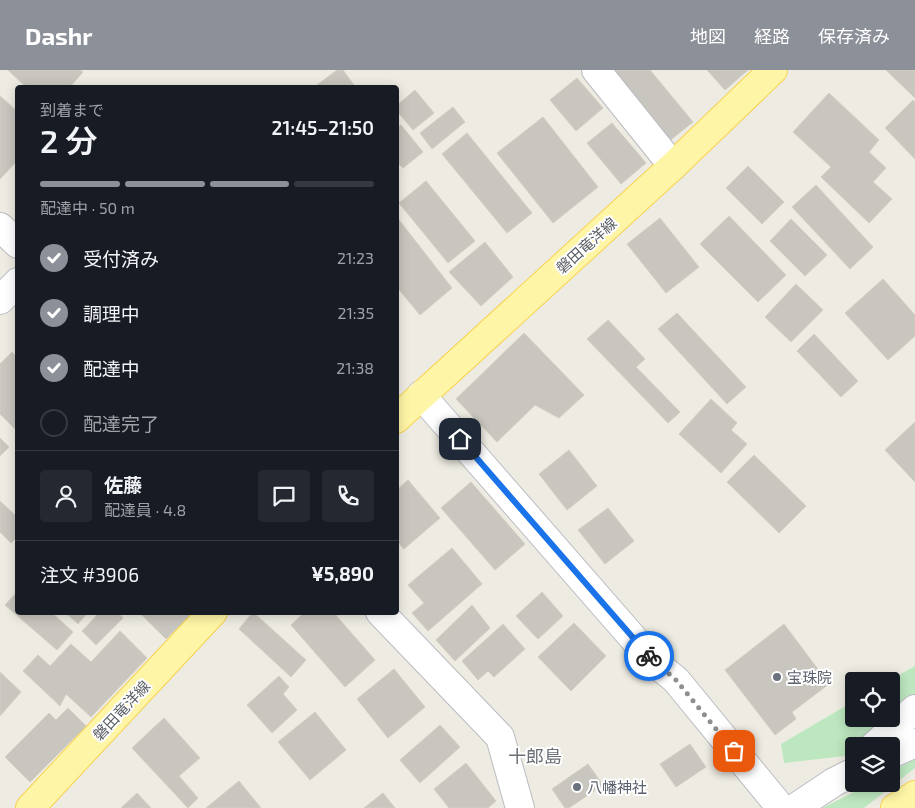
<!DOCTYPE html>
<html lang="ja">
<meta charset="utf-8">
<style>
body{margin:0;font-family:"Exo 2","Noto Sans JP",sans-serif;background:#242831;color:#f1f3f6;height:100vh;display:flex;flex-direction:column;font-size:19px;white-space:nowrap}
*{box-sizing:border-box;margin:0}
p{font-size:16px;color:#9ea1a6}
.icon{flex:none;width:28px;height:28px;fill:none;stroke:currentColor;stroke-width:2;stroke-linecap:round;stroke-linejoin:round}
.map{position:relative;flex:1;overflow:hidden}
.side{position:absolute;left:15px;top:15px;width:384px;height:530px;display:flex;flex-direction:column;background:#171b24;border-radius:5px;box-shadow:0 2px 12px #0003}
.side>*{flex:none}
.controls{position:absolute;left:845px;top:602px;display:grid;gap:10px}
.controls a{display:grid;place-items:center;width:55px;height:55px;border-radius:5px;background:#171b24;box-shadow:0 2px 12px #0003;font-size:25px}
.pin{position:absolute;display:grid;place-items:center;width:42px;height:42px;color:#fff;margin:-21px;border-radius:10px;box-shadow:0 2px 8px #0006}
.courier{position:absolute;display:grid;place-items:center;width:50px;height:50px;margin:-25px;border:4px solid #1a73e8;border-radius:50%;background:#fff;color:#222;box-shadow:0 1px 6px #0007}
.headline em{font-style:normal;font-weight:600}
.headline div{display:flex;flex-direction:column-reverse}
.headline{display:flex;align-items:center;justify-content:space-between;height:85px;padding:0 25px}
h1{font-size:32px;font-weight:600;line-height:38px}
.bar{display:grid;grid-template-columns:repeat(4,1fr);gap:8px 5px;align-content:center;height:60px;padding:0 25px}
.bar i{height:6px;border-radius:4px;background:#363941}
.bar .current{background:#8c9099}
.bar p{grid-column:span 4}
.line{display:flex;align-items:center;gap:12px;padding:0 25px;border-top:1px solid #363941}
.line div{flex:1}
.round{display:grid;place-items:center;flex:none;width:52px;height:52px;border-radius:5px;background:#242831}
ol{padding:0 25px;list-style:none}
li{display:flex;align-items:center;gap:15px;height:55px}
li p{margin-inline-start:auto}
li .icon{padding:5px;border-radius:50%;background:#8c9099;color:#fff;stroke-width:4}
li:last-child{color:#9ea1a6}
li i{width:28px;height:28px;border:2px solid #363941;border-radius:50%}
header{display:flex;align-items:center;gap:30px;box-sizing:border-box;height:70px;padding:0 25px;background:#8c9099;color:#fff}
header strong{font-size:24px}
nav{display:flex;gap:28px;margin-inline-start:auto;font-size:18px}
.map>svg:first-child{display:block}
.green{fill:#bde7bf}
.building{fill:#c9c6bf;stroke:#d3cec0}
.lines{fill:none;stroke-linecap:round;stroke-linejoin:round}
.minor-casing{stroke:#babcc2;stroke-width:30}
.major-casing{stroke:#f8d251;stroke-width:30}
.minor{stroke:#fff;stroke-width:28}
.major{stroke:#fff5a6;stroke-width:28}
.done{stroke:#8e9090;stroke-width:5;stroke-dasharray:0 9}
.route{stroke:#1a73e8;stroke-width:6}
.worship-dot{fill:#6b7280;stroke:#fff;stroke-width:2}
.labels{text-anchor:middle;dominant-baseline:central;stroke-width:4;stroke-linejoin:round;paint-order:stroke}
.street-label{font-size:15px;fill:#5a5e64;stroke:#fff}
.worship-label{font-size:15px;fill:#5b616d;stroke:#fff;text-anchor:start}
.quarter-label{font-size:18px;fill:#6b7076;stroke:#fff}
</style>
<header>
<strong>Dashr</strong>
<nav><a>地図</a><a>経路</a><a>保存済み</a></nav>
</header>
<div class="map">
<svg width="915" height="738" viewBox="0 0 915 738">
<rect width="100%" height="100%" fill="#eeece2"/>
<!-- green -->
<g class="green">
<polygon points="915,596 915,671 891,676 854,676 854,685 784,693 781,674 854,631 854,649 891,649 891,611 888,611"/>
<polygon points="915,689 915,698 864,738 823,738 869,714 891,714 891,702"/>
</g>
<!-- building -->
<g class="building">
<polygon points="8,0 80,0 83,2 69,18 27,18"/>
<polygon points="337,0 343,0 356,18 313,18"/>
<polygon points="609,0 650,0 693,52 668,72"/>
<polygon points="707,0 748,0 725,20"/>
<polygon points="886,0 915,0 915,28"/>
<polygon points="577,8 603,38 576,61 550,30"/>
<polygon points="415,20 434,43 413,60 396,40 396,36"/>
<polygon points="829,23 879,70 869,82 886,98 873,112 892,129 869,153 821,107 831,97 793,62"/>
<polygon points="0,26 18,42 18,90 0,109"/>
<polygon points="913,30 915,32 915,89 885,58"/>
<polygon points="453,37 465,52 432,79 420,63"/>
<polygon points="543,47 598,117 553,153 497,83"/>
<polygon points="612,53 646,93 621,114 587,73"/>
<polygon points="401,55 423,82 403,98 396,91 396,58"/>
<polygon points="467,63 532,143 507,163 442,84"/>
<polygon points="748,96 784,132 762,154 726,118"/>
<polygon points="426,111 475,171 448,193 399,133"/>
<polygon points="816,115 873,177 850,199 792,137"/>
<polygon points="396,146 452,218 420,245 396,216"/>
<polygon points="729,146 786,205 758,232 700,174"/>
<polygon points="660,148 699,197 666,223 627,174"/>
<polygon points="791,149 827,185 805,206 770,171"/>
<polygon points="485,172 513,207 481,236 449,202"/>
<polygon points="883,209 915,245 915,266 888,290 845,243"/>
<polygon points="796,214 823,240 791,272 765,247"/>
<polygon points="677,243 746,317 727,334 658,259"/>
<polygon points="608,250 645,289 636,297 680,342 668,353 587,269"/>
<polygon points="524,263 584,325 559,348 535,335 497,372 456,329"/>
<polygon points="814,264 858,311 841,327 797,281"/>
<polygon points="12,282 18,288 18,357 15,359 0,344 0,294"/>
<polygon points="711,329 737,353 731,360 747,374 721,403 679,364"/>
<polygon points="915,352 915,412 885,380"/>
<polygon points="0,368 9,377 0,386"/>
<polygon points="569,380 597,416 567,440 539,404"/>
<polygon points="754,385 806,436 779,463 727,412"/>
<polygon points="408,410 440,448 404,479 396,470 396,421"/>
<polygon points="471,412 525,474 495,500 441,438"/>
<polygon points="0,431 18,448 18,466 11,473 0,462"/>
<polygon points="608,438 634,471 605,494 578,460"/>
<polygon points="452,478 482,514 428,561 412,543 424,533 408,515"/>
<polygon points="18,521 18,542 51,542 73,562 57,580 5,535"/>
<polygon points="542,522 563,546 538,569 516,546"/>
<polygon points="472,535 490,558 455,591 436,570"/>
<polygon points="65,542 88,542 78,554"/>
<polygon points="100,542 118,542 123,548 96,575 82,561"/>
<polygon points="139,542 193,542 166,569"/>
<polygon points="253,542 306,590 291,607 239,559"/>
<polygon points="305,542 333,542 375,590 345,617 291,555"/>
<polygon points="574,553 606,586 571,621 538,587"/>
<polygon points="503,554 525,579 494,607 488,601 478,610 462,591"/>
<polygon points="784,554 829,614 792,642 796,649 775,665 725,600"/>
<polygon points="120,561 147,588 91,647 66,624 60,636 23,601 38,585 50,596 71,574 91,592"/>
<polygon points="394,599 425,637 388,668 357,629"/>
<polygon points="0,602 21,622 0,646"/>
<polygon points="279,606 289,617 283,624 297,640 272,663 247,635"/>
<polygon points="68,638 86,656 30,712 5,687 49,643 56,650"/>
<polygon points="315,642 346,680 310,710 278,672"/>
<polygon points="164,648 200,688 179,706 198,728 188,738 132,678"/>
<polygon points="440,655 460,677 420,713 400,690"/>
<polygon points="690,674 706,697 676,717 660,694"/>
<polygon points="466,693 496,731 488,738 449,738 434,719"/>
<polygon points="588,694 603,715 569,738 565,738 552,719"/>
<polygon points="239,711 261,738 206,738"/>
<polygon points="137,723 151,738 121,738"/>
<polygon points="383,723 395,738 364,738"/>
</g>
<g class="lines">
<defs>
<g id="minor">
<polyline points="596,0 673,96"/>
<polyline points="0,157 18,174"/>
<polyline points="0,230 18,212"/>
<polyline points="421,325 654,592 676,610 781,738"/>
<polyline points="380,542 500,667 520,738"/>
<polyline points="874,676 915,639"/>
<polyline points="891,684 915,673"/>
<polyline points="795,738 834,712 854,702"/>
</g>
<g id="major">
<polyline points="396,349 673,96 773,0"/>
<polyline points="30,738 213,542"/>
<polyline points="895,738 915,725"/>
</g>
</defs>
<!-- minor casing -->
<use href="#minor" class="minor-casing"/>
<!-- major casing -->
<use href="#major" class="major-casing"/>
<!-- minor -->
<use href="#minor" class="minor"/>
<!-- major -->
<use href="#major" class="major"/>
</g>
<g class="lines">
<!-- done -->
<polyline class="done" points="649,586 676,610 734,681"/>
<!-- route -->
<polyline class="route" points="460,369 649,586"/>
</g>
<!-- markers -->
<g class="worship-dot">
<circle cx="777" cy="607" r="5"/>
<circle cx="577" cy="717" r="5"/>
</g>
<g class="labels">
<!-- street labels -->
<g class="street-label">
<text transform="translate(586 175) rotate(-42)">磐田竜洋線</text>
<text transform="translate(121 640) rotate(-47)">磐田竜洋線</text>
</g>
<!-- worship labels -->
<g class="worship-label">
<text x="787" y="607">宝珠院</text>
<text x="587" y="717">八幡神社</text>
</g>
<!-- quarter labels -->
<g class="quarter-label">
<text x="535" y="686">十郎島</text>
</g>
</g>
</svg>
<div class="controls">
<a><svg class="icon" aria-label="locate" viewBox="0 0 24 24"><circle cx="12" cy="12" r="6"/><path d="M12 2v4M12 18v4M2 12h4M18 12h4"/></svg></a>
<a><svg class="icon" aria-label="layers" viewBox="0 0 24 24"><path d="M12 4l9 5-9 5-9-5zM3 14l9 5 9-5"/></svg></a>
</div>
<div class="pin" style="left:734px;top:681px;background:#ea580c"><svg class="icon" aria-label="bag" viewBox="0 0 24 24"><path d="M5 8h14l-1 12H6zM9 8a3 3 0 0 1 6 0"/></svg></div>
<div class="pin" style="left:460px;top:369px;background:#1f2937"><svg class="icon" aria-label="home" viewBox="0 0 24 24"><path d="M3 11l9-7 9 7M6 9v11h12V9"/></svg></div>
<div class="courier" style="left:649px;top:586px"><svg class="icon" aria-label="bike" viewBox="0 0 24 24"><circle cx="6" cy="16" r="4"/><circle cx="18" cy="16" r="4"/><path d="M6 16l4-8h5l3 8M10 8l3 8H6M13 5h3"/></svg></div>
<section class="side">
<div class="headline"><div><h1>2 分</h1><p>到着まで</p></div><em>21:45–21:50</em></div>
<div class="bar"><i class="current"></i><i class="current"></i><i class="current"></i><i></i><p>配達中 · 50 m</p></div>
<ol>
<li><svg class="icon" aria-label="check" viewBox="0 0 24 24"><path d="M5 12l5 5 9-10"/></svg>受付済み<p>21:23</p></li>
<li><svg class="icon" aria-label="check" viewBox="0 0 24 24"><path d="M5 12l5 5 9-10"/></svg>調理中<p>21:35</p></li>
<li><svg class="icon" aria-label="check" viewBox="0 0 24 24"><path d="M5 12l5 5 9-10"/></svg>配達中<p>21:38</p></li>
<li><i></i>配達完了</li>
</ol>
<div class="line" style="height:90px"><a class="round"><svg class="icon" aria-label="person" viewBox="0 0 24 24"><circle cx="12" cy="8" r="4"/><path d="M4 21q1-7 8-7t8 7"/></svg></a><div><b>佐藤</b><p>配達員 · 4.8</p></div><a class="round"><svg class="icon" aria-label="chat" viewBox="0 0 24 24"><path d="M4 5h16v11H9l-5 4z"/></svg></a><a class="round"><svg class="icon" aria-label="phone" viewBox="0 0 24 24"><path d="M5 4h4l2 5-3 2q2 4 5 5l2-3 5 2v4C11 20 4 13 5 4z"/></svg></a></div>
<div class="line" style="height:65px"><div>注文 #3906</div><b>¥5,890</b></div>
</section>
</div>
